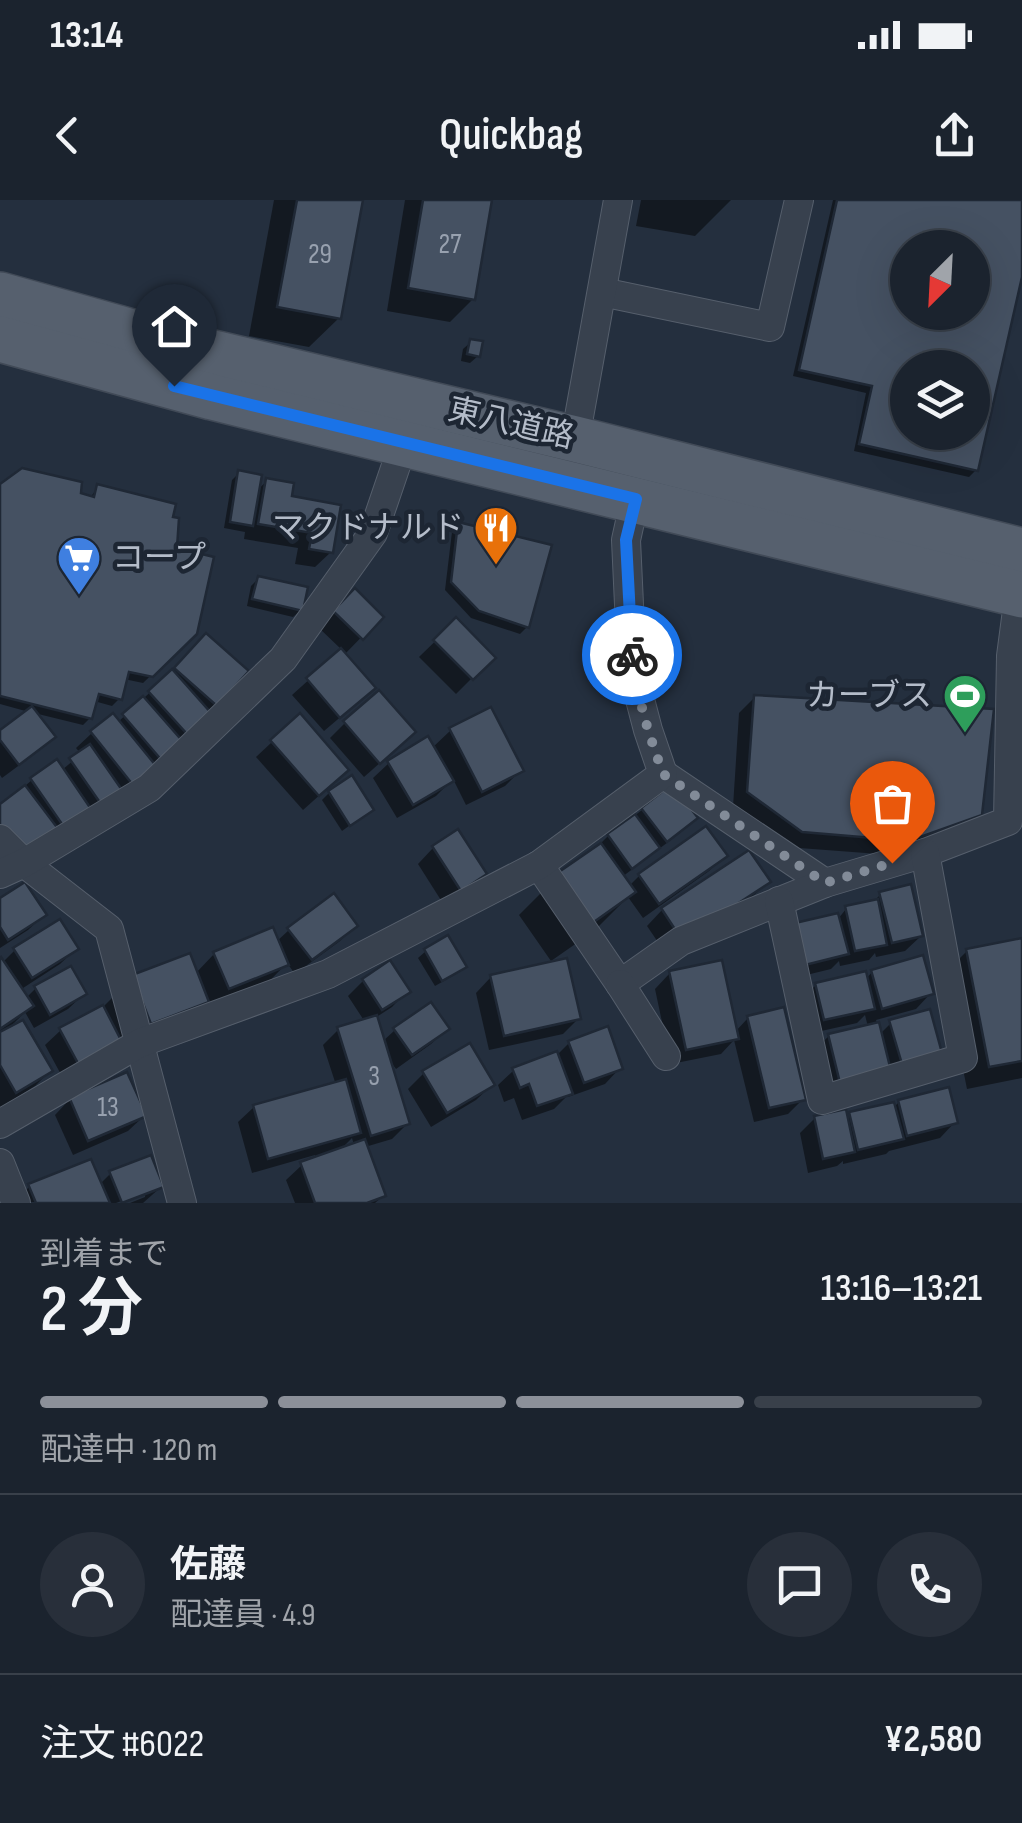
<!DOCTYPE html>
<html lang="ja">
<meta charset="utf-8">
<style>
body{margin:0;font-family:"Sofia Sans Condensed","Noto Sans JP",sans-serif;background:#282f3a;color:#f1f3f6;height:100vh;display:flex;flex-direction:column;font-size:38px;white-space:nowrap}
*{box-sizing:border-box;margin:0}
p{font-size:32px;color:#a0a4aa}
.icon{flex:none;width:55px;height:55px;fill:none;stroke:currentColor;stroke-width:2;stroke-linecap:round;stroke-linejoin:round}
.map{position:relative;height:1003px;overflow:hidden}
.side{display:flex;flex-direction:column;background:#1b232e;flex:1}
.side>*{flex:none}
.needle{width:65px;rotate:204deg}
.controls{position:absolute;left:890px;top:30px;display:grid;gap:20px}
.controls a{display:grid;place-items:center;width:100px;height:100px;border-radius:50%;background:#1b232e;box-shadow:0 10px 40px #0002,0 0 0 2px #39404a;font-size:50px}
.pin{position:absolute;display:grid;place-items:center;width:85px;height:85px;color:#fff;margin:-102px -42px;border-radius:50% 50% 50% 0;rotate:-45deg;box-shadow:0 0 10px #0007}
.pin .icon{rotate:45deg}
.courier{position:absolute;display:grid;place-items:center;width:100px;height:100px;margin:-50px;border:8px solid #1a73e8;border-radius:50%;background:#fff;color:#222;box-shadow:0 2px 12px #0007}
.summary em{font-style:normal;font-weight:600}
.summary div{display:flex;flex-direction:column-reverse}
.summary{display:flex;align-items:center;justify-content:space-between;height:170px;padding:0 40px}
h1{font-size:65px;font-weight:600;line-height:75px}
.bar{display:grid;grid-template-columns:repeat(4,1fr);gap:15px 10px;align-content:center;height:120px;padding:0 40px}
.bar i{height:12px;border-radius:8px;background:#39404a}
.bar .on{background:#8c9099}
.bar p{grid-column:span 4}
.line{display:flex;align-items:center;gap:25px;padding:0 40px;border-top:2px solid #39404a}
.line div{flex:1}
.round{display:grid;place-items:center;flex:none;width:105px;height:105px;border-radius:52px;background:#282f3a}
.status{display:flex;justify-content:space-between;align-items:center;height:70px;padding:0 50px;background:#1b232e;direction:ltr}
.status svg{height:28px;fill:currentColor}
header{display:flex;justify-content:space-between;align-items:center;height:130px;padding:0 40px;background:#1b232e;font-size:45px;font-weight:600}
.map>svg:first-child{display:block}
.shadow{fill:#0007;fill-rule:evenodd}
.building{fill:#455162;stroke:#1f2835;stroke-width:2.5;fill-rule:evenodd}
.lines{fill:none;stroke-linecap:round;stroke-linejoin:round}
.minor-casing{stroke:#565f6c;stroke-width:30}
.primary-casing{stroke:#414a57;stroke-width:48}
.minor{stroke:#38414e;stroke-width:28}
.primary{stroke:#56606e;stroke-width:45}
.done{stroke:#828b98;stroke-width:10;stroke-dasharray:0 18}
.route{stroke:#1a73e8;stroke-width:12}
.labels{text-anchor:middle;dominant-baseline:central;stroke-width:9;stroke-linejoin:round;paint-order:stroke}
.number-label{font-size:28px;fill:#98a1af}
.street-label{font-size:32px;fill:#b4bcc9;stroke:#1d2633}
.poi-label{font-size:32px;fill:#b4bcc9;stroke:#1d2633;text-anchor:end}
</style>
<div class="status"><b>13:14</b><svg viewBox="0 0 49 12"><path d="M0 12V9h3v3zM5 12V6h3v6zM10 12V3h3v9zM15 12V0h3v12zM26 1h20v11H26zM47 4h2v5h-2z"/></svg></div>
<header><svg class="icon" aria-label="back" viewBox="0 0 24 24"><path d="M15 5l-7 7 7 7"/></svg>Quickbag<svg class="icon" aria-label="share" viewBox="0 0 24 24"><path d="M12 15V3M7 8l5-5 5 5M5 13v7h14v-7"/></svg></header>
<div class="map">
<svg width="1022" height="1003" viewBox="0 0 1022 1003">
<rect width="100%" height="100%" fill="#242f3e"/>
<!-- shadow -->
<g class="shadow">
<polygon points="274,0 360,0 339,118 309,147 249,136"/>
<polygon points="405,0 489,0 473,99 450,122 387,111"/>
<polygon points="641,0 731,0 695,36 636,26"/>
<path d="M833,0H1022V65L976,270L969,277L854,251L866,193L793,176ZM908,48H972V112H908ZM908,168H972V232H908Z"/>
<polygon points="471,142 478,156 470,163 461,161 463,149"/>
<polygon points="239,273 256,291 267,281 289,298 331,352 315,367 295,364 298,348 244,339 245,332 224,328 232,280"/>
<polygon points="98,287 170,318 174,350 195,433 143,483 124,479 120,498 112,506 94,501 90,518 83,525 34,513 52,537 37,552 2,578 0,575 0,533 29,512 0,504 0,288 90,298"/>
<polygon points="459,324 527,427 520,434 471,418 445,390 452,332"/>
<polygon points="258,379 301,410 293,417 247,406 251,386"/>
<polygon points="355,392 381,417 344,455 357,503 324,531 292,495 342,450 319,428"/>
<polygon points="456,421 492,458 456,494 419,457"/>
<polygon points="191,452 216,504 138,582 0,663 0,607 32,580 62,570 81,554 76,548 92,533 118,522 172,472"/>
<polygon points="755,497 980,613 964,629 892,655 786,647 733,607 739,513"/>
<polygon points="345,523 398,547 364,577 330,538"/>
<polygon points="451,530 521,570 505,586 466,605 453,579 436,596 397,618 373,578 389,563 432,548"/>
<polygon points="272,542 331,585 303,610 256,557"/>
<polygon points="672,587 695,618 680,633 622,677 629,686 639,676 724,656 709,671 643,718 628,697 594,731 551,761 519,715 558,676 593,651 608,636"/>
<polygon points="329,593 371,610 342,631 322,600"/>
<polygon points="457,633 484,674 469,689 444,705 418,664 433,648"/>
<polygon points="749,653 768,682 752,697 666,754 647,726 662,710"/>
<polygon points="881,694 921,736 905,751 876,757 875,753 869,760 840,766 839,761 831,769 790,779 846,709 871,704"/>
<polygon points="0,701 44,715 28,730 0,748"/>
<polygon points="355,726 340,741 295,774 287,763 247,804 64,880 45,845 61,830 103,807 133,777 195,774 214,754 276,742 289,730"/>
<polygon points="1022,740 1022,878 967,889 944,774 967,751"/>
<polygon points="76,749 60,764 20,790 26,798 36,788 84,794 68,809 34,828 25,812 8,829 50,871 35,886 0,908 0,761 2,763 15,750"/>
<polygon points="426,751 463,767 456,774 435,786 418,758"/>
<polygon points="872,772 931,793 916,809 876,820 880,834 891,823 940,852 824,897 813,851 829,836 868,827 865,815 857,823 808,834 800,801 816,785 866,779"/>
<polygon points="670,773 735,832 748,818 803,899 788,914 754,922 734,840 721,854 671,864 655,789"/>
<polygon points="491,777 579,818 563,834 489,850 476,793"/>
<path d="M364,780L407,791L392,807L375,818L382,842L395,830L447,829L431,844L396,869L388,858L407,924L392,939L365,947L383,996L375,1003H295L286,980L302,965L316,959L315,955L252,973L238,922L254,907L336,885L323,845L339,829L365,822L348,796ZM352,938L354,945L340,950Z"/>
<polygon points="569,843 620,868 605,884 568,897 568,895 554,909 522,920 514,898 504,902 498,885 514,870 558,854"/>
<polygon points="424,873 492,885 476,900 431,927 408,889"/>
<polygon points="70,899 144,916 128,931 73,955 55,915"/>
<polygon points="899,902 955,922 940,938 889,951 886,954 843,964 843,961 837,966 808,973 800,933 815,918 846,920 851,915 893,908"/>
<polygon points="111,973 161,987 143,1003 130,1003 145,997 145,992 116,1003 14,1002 30,986 99,985"/>
</g>
<!-- building -->
<g class="building">
<polygon points="297,0 363,0 341,119 277,107"/>
<polygon points="423,0 492,0 475,100 408,88"/>
<path d="M837,0H1022V77L978,271L859,244L872,186L799,170ZM908,48H972V112H908ZM908,168H972V232H908Z"/>
<polygon points="470,139 483,141 480,157 467,154"/>
<polygon points="22,268 82,282 81,293 94,297 97,284 176,304 173,317 179,318 177,348 214,357 197,434 153,477 129,472 122,500 99,494 92,519 0,496 0,284"/>
<polygon points="238,270 262,275 253,326 230,322"/>
<polygon points="266,278 294,283 292,296 341,305 333,353 309,349 312,333 258,324"/>
<polygon points="458,322 552,345 529,428 479,411 451,382"/>
<polygon points="258,376 308,387 303,411 252,399"/>
<polygon points="355,388 384,417 363,440 333,411"/>
<polygon points="456,417 496,458 473,480 433,440"/>
<polygon points="206,433 249,471 217,506 174,468"/>
<polygon points="341,448 376,488 340,518 306,478"/>
<polygon points="172,469 212,514 188,535 148,491"/>
<polygon points="379,490 416,532 380,564 343,521"/>
<polygon points="754,495 994,509 982,615 909,641 802,632 747,592"/>
<polygon points="143,496 185,544 164,563 122,514"/>
<polygon points="32,506 56,537 19,565 0,540 0,530"/>
<polygon points="491,507 524,571 482,592 449,528"/>
<polygon points="113,513 157,567 133,585 90,531"/>
<polygon points="300,513 349,570 319,596 270,540"/>
<polygon points="428,536 454,581 413,605 387,561"/>
<polygon points="90,544 122,590 101,604 69,558"/>
<polygon points="57,559 91,609 64,627 30,578"/>
<polygon points="352,575 374,610 350,626 328,591"/>
<polygon points="672,584 698,618 667,642 641,608"/>
<polygon points="25,585 59,630 23,658 0,627 0,604"/>
<polygon points="635,614 660,648 632,669 607,634"/>
<polygon points="706,626 728,656 659,704 638,674"/>
<polygon points="458,629 487,674 461,691 432,646"/>
<polygon points="601,643 636,692 591,724 556,674"/>
<polygon points="749,650 771,682 682,740 661,708"/>
<polygon points="25,682 47,715 8,740 0,727 0,698"/>
<polygon points="911,684 923,736 892,743 879,692"/>
<polygon points="334,693 358,726 312,760 287,728"/>
<polygon points="878,699 887,745 855,751 845,706"/>
<polygon points="838,713 849,754 805,765 795,723"/>
<polygon points="60,719 79,749 32,778 13,748"/>
<polygon points="273,727 289,765 229,789 213,752"/>
<polygon points="448,735 467,767 442,781 424,749"/>
<polygon points="1022,738 1022,861 989,867 966,749"/>
<polygon points="190,753 209,802 151,824 132,775"/>
<polygon points="923,755 934,794 882,809 871,770"/>
<polygon points="1,757 34,806 0,829 0,758"/>
<polygon points="567,758 581,819 504,836 490,775"/>
<polygon points="390,760 411,792 382,810 362,779"/>
<polygon points="722,760 739,839 686,850 669,771"/>
<polygon points="71,766 87,794 50,815 34,786"/>
<polygon points="866,771 875,809 824,820 815,783"/>
<polygon points="431,802 450,829 412,855 393,828"/>
<polygon points="103,805 123,844 80,867 59,828"/>
<polygon points="784,807 806,900 769,908 747,816"/>
<polygon points="930,809 942,853 902,864 889,820"/>
<polygon points="377,815 410,924 371,936 337,827"/>
<polygon points="23,820 53,871 16,893 0,865 0,832"/>
<polygon points="879,822 891,871 840,883 828,834"/>
<polygon points="608,826 623,869 584,883 568,841"/>
<polygon points="470,843 495,885 447,913 422,871"/>
<polygon points="557,851 573,894 537,906 529,884 520,888 512,868"/>
<polygon points="127,872 147,916 88,941 69,897"/>
<polygon points="346,879 361,933 268,959 253,905"/>
<polygon points="949,887 958,923 907,936 898,900"/>
<polygon points="894,902 904,939 858,950 849,912"/>
<polygon points="846,909 855,952 823,959 814,916"/>
<polygon points="365,939 386,996 367,1003 315,1003 300,962"/>
<polygon points="151,955 164,987 122,1003 109,971"/>
<polygon points="91,959 110,1003 36,1003 28,984"/>
</g>
<g class="lines">
<defs>
<g id="minor">
<polyline points="602,92 770,127 799,0"/>
<polyline points="575,239 618,0"/>
<polyline points="663,574 825,683"/>
<polyline points="0,639 24,663 109,729 182,1003"/>
<polyline points="539,665 620,784 681,741 825,683 925,653 1008,621 1011,456 1021,380"/>
<polyline points="0,674 24,663 149,588 283,459 373,333 404,242"/>
<polyline points="779,701 822,900 963,858 925,653"/>
<polyline points="620,784 666,856"/>
<polyline points="0,924 140,843 328,774 539,665 663,574 648,530 632,469 626,340 635,299"/>
<polyline points="0,963 16,1003"/>
</g>
<g id="primary">
<polyline points="0,95 171,143 575,239 1022,351"/>
<polyline points="0,139 212,197 1022,395"/>
</g>
</defs>
<!-- minor casing -->
<use href="#minor" class="minor-casing"/>
<!-- primary casing -->
<use href="#primary" class="primary-casing"/>
<!-- minor -->
<use href="#minor" class="minor"/>
<!-- primary -->
<use href="#primary" class="primary"/>
</g>
<g class="lines">
<!-- done -->
<polyline class="done" points="632,455 632,470 648,530 663,574 825,683 892,663"/>
<!-- route -->
<polyline class="route" points="174,186 636,299 626,340 632,455"/>
</g>
<!-- icons -->
<defs>
<symbol id="restaurant-pin" viewBox="-11 -11 22 30"><path d="M0 17L-7.5 6A9.5 9.5 0 1 1 7.5 6Z" fill="#e8710a" stroke="#1d2633"/><path d="M-5-6h1v4h1v-4h1v4h1v-4h1v5L-1.5 .5V6h-2V.5L-5-1ZM5-6V6H3V1.5H1.5Q1.5-4 5-6Z" fill="#fff"/></symbol>
<symbol id="supermarket-pin" viewBox="-11 -11 22 30"><path d="M0 17L-7.5 6A9.5 9.5 0 1 1 7.5 6Z" fill="#3f7fe0" stroke="#1d2633"/><path d="M-6-5.5h2.5l.6 2H6L4.5 2H-2.5L-4.4-4H-6ZM-1.5 3.2a1.3 1.3 0 1 0 .1 0ZM3 3.2a1.3 1.3 0 1 0 .1 0Z" fill="#fff"/></symbol>
<symbol id="stadium-pin" viewBox="-11 -11 22 30"><path d="M0 17L-7.5 6A9.5 9.5 0 1 1 7.5 6Z" fill="#2e9e5b" stroke="#1d2633"/><path d="M0-5a6.5 5 0 1 0 0 10a6.5 5 0 1 0 0-10ZM-3.5-1.8h7v3.6h-7Z" fill="#fff"/></symbol>
</defs>
<g fill-rule="evenodd">
<use href="#restaurant-pin" x="471" y="303" width="50" height="68"/>
<use href="#supermarket-pin" x="54" y="333" width="50" height="68"/>
<use href="#stadium-pin" x="940" y="471" width="50" height="68"/>
</g>
<g class="labels">
<!-- number labels -->
<g class="number-label">
<text x="450" y="44">27</text>
<text x="320" y="54">29</text>
<text x="374" y="876">3</text>
<text x="108" y="907">13</text>
</g>
<!-- street labels -->
<g class="street-label">
<text transform="translate(511 224) rotate(13)">東八道路</text>
</g>
<!-- poi labels -->
<g class="poi-label">
<text x="464" y="328">マクドナルド</text>
<text x="112" y="358" text-anchor="start">コープ</text>
<text x="932" y="496">カーブス</text>
</g>
</g>
</svg>
<div class="controls">
<a><svg class="needle" viewBox="-14 -14 28 28"><path d="M0-13l5 13h-10z" fill="#e53935"/><path d="M0 13l5-13h-10z" fill="#a0a4aa"/></svg></a>
<a><svg class="icon" aria-label="layers" viewBox="0 0 24 24"><path d="M12 4l9 5-9 5-9-5zM3 14l9 5 9-5"/></svg></a>
</div>
<div class="pin" style="left:892px;top:663px;background:#ea580c"><svg class="icon" aria-label="bag" viewBox="0 0 24 24"><path d="M5 8h14l-1 12H6zM9 8a3 3 0 0 1 6 0"/></svg></div>
<div class="pin" style="left:174px;top:186px;background:#1f2937"><svg class="icon" aria-label="home" viewBox="0 0 24 24"><path d="M3 11l9-7 9 7M6 9v11h12V9"/></svg></div>
<div class="courier" style="left:632px;top:455px"><svg class="icon" aria-label="bike" viewBox="0 0 24 24"><circle cx="6" cy="16" r="4"/><circle cx="18" cy="16" r="4"/><path d="M6 16l4-8h5l3 8M10 8l3 8H6M13 5h3"/></svg></div>
</div>
<section class="side">
<div class="summary"><div><h1>2 分</h1><p>到着まで</p></div><em>13:16–13:21</em></div>
<div class="bar"><i class="on"></i><i class="on"></i><i class="on"></i><i></i><p>配達中 · 120 m</p></div>
<div class="line" style="height:180px"><a class="round"><svg class="icon" aria-label="person" viewBox="0 0 24 24"><circle cx="12" cy="8" r="4"/><path d="M4 21q1-7 8-7t8 7"/></svg></a><div><b>佐藤</b><p>配達員 · 4.9</p></div><a class="round"><svg class="icon" aria-label="chat" viewBox="0 0 24 24"><path d="M4 5h16v11H9l-5 4z"/></svg></a><a class="round"><svg class="icon" aria-label="phone" viewBox="0 0 24 24"><path d="M5 4h4l2 5-3 2q2 4 5 5l2-3 5 2v4C11 20 4 13 5 4z"/></svg></a></div>
<div class="line" style="height:130px"><div>注文 #6022</div><b>¥2,580</b></div>
</section>
